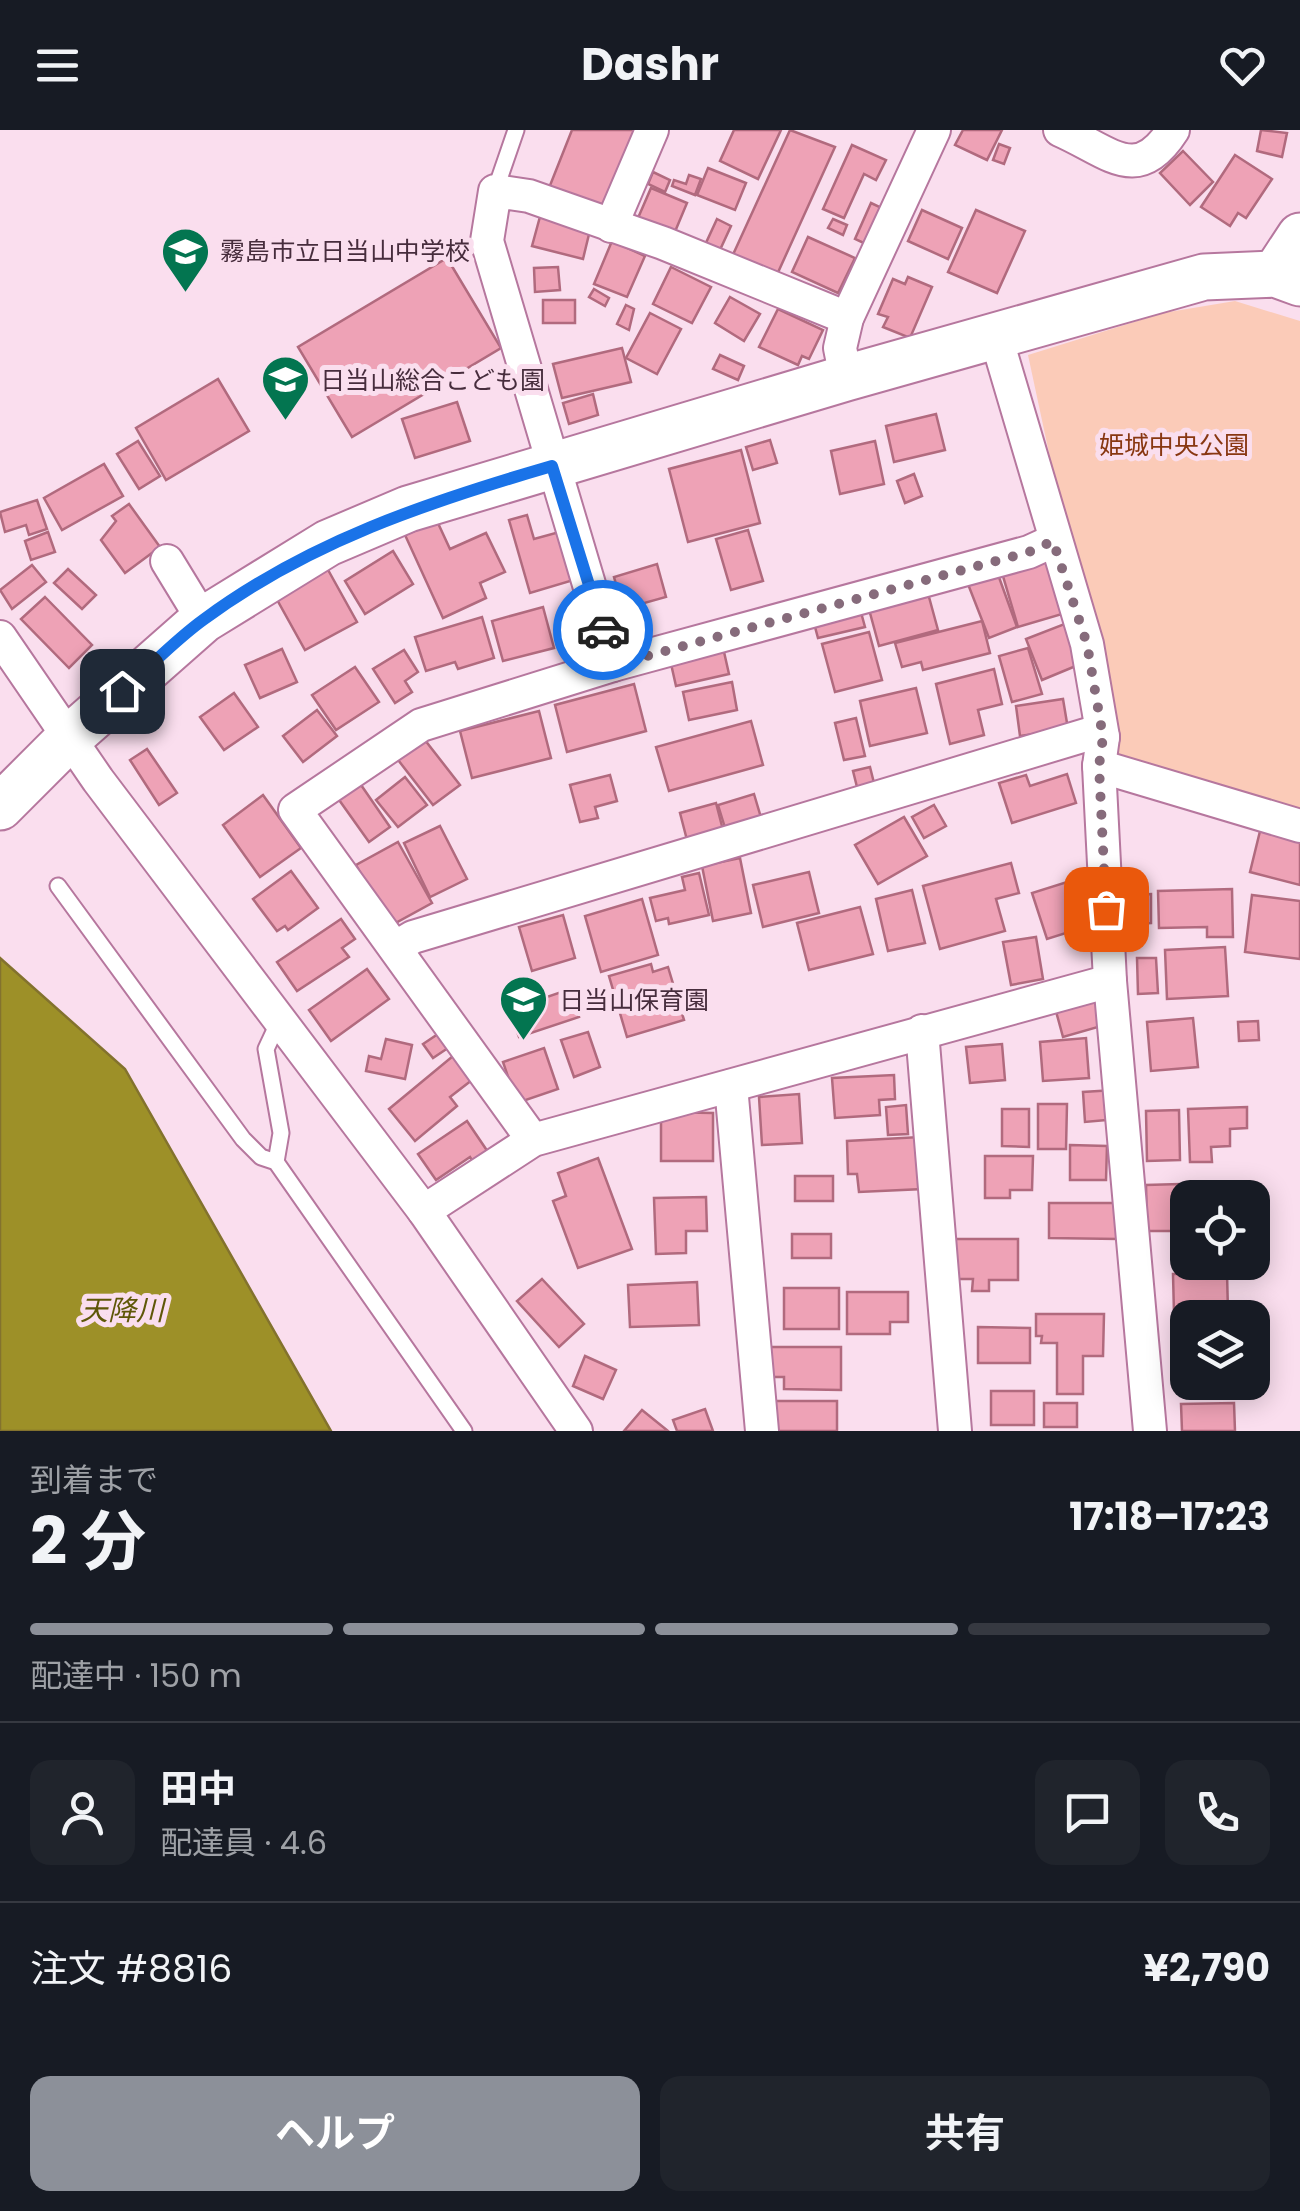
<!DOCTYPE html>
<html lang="ja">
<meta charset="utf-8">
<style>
body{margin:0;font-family:Poppins,"Noto Sans JP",sans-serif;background:#20242c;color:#f1f3f6;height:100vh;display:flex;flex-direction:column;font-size:38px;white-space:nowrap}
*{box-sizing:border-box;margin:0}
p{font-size:32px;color:#9ea1a6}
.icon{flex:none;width:55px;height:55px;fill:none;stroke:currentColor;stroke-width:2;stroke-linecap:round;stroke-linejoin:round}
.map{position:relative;height:1301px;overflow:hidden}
.sheet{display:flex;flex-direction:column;background:#171b24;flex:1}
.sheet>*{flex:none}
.controls{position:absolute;left:1170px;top:1050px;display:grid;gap:20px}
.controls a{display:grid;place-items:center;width:100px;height:100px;border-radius:20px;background:#171b24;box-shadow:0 5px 25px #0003;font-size:50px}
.pin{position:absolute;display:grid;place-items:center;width:85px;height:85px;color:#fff;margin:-42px;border-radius:20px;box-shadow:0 5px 15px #0006}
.courier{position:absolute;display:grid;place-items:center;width:100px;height:100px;margin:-50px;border:8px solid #1a73e8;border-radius:50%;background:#fff;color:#222;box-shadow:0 2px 12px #0007}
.summary em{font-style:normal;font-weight:700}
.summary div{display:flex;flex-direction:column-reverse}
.summary{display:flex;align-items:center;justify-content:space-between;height:170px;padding:0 30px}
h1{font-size:65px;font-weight:700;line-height:75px}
.bar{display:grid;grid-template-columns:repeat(4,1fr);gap:15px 10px;align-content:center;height:120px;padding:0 30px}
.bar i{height:12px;border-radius:8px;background:#363941}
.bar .selected{background:#8c9099}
.bar p{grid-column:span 4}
.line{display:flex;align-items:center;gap:25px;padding:0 30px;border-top:2px solid #363941}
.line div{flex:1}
.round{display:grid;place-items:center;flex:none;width:105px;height:105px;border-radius:20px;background:#20242c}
.action{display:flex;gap:20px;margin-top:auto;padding:20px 30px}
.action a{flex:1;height:115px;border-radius:20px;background:#8c9099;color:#fff;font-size:40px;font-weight:700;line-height:115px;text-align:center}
.action a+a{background:#20242c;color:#f1f3f6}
header{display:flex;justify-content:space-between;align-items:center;height:130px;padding:0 30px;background:#171b24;font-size:45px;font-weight:700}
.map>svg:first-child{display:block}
.green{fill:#fbcbb8}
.water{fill:#9d9028;stroke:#83722e;stroke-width:2.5}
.building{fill:#eea2b6;stroke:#b16a7e;stroke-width:2.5}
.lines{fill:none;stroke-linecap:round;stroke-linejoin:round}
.lane-casing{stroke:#b6779e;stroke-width:19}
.street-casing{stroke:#b6779e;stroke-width:36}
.secondary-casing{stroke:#b6779e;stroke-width:49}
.lane{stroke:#fff;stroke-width:15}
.street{stroke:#fff;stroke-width:32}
.secondary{stroke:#fff;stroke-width:45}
.done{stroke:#866b7b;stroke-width:10;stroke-dasharray:0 18}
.route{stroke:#1a73e8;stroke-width:12}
.labels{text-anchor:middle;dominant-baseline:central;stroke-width:10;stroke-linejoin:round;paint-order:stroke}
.poi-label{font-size:25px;fill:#472d3d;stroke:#fadeee;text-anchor:start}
.park-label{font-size:25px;fill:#883711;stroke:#fadeee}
.water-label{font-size:28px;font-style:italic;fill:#5f5708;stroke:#fadeee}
</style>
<header><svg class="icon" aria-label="menu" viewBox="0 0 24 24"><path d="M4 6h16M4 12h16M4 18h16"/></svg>Dashr<svg class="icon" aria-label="heart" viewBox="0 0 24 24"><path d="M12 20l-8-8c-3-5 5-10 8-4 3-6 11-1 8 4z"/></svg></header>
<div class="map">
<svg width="1300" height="1301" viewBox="0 0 1300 1301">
<rect width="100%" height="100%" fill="#fadeee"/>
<!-- green -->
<polygon class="green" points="1235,171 1300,191 1300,689 1116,635 1028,225 1163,183"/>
<!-- water -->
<polygon class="water" points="0,828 125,939 331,1301 0,1301"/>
<!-- building -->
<g class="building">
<polygon points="572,0 636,0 602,85 547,63"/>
<polygon points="734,0 781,0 758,49 720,31"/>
<polygon points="790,0 835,17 775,149 731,129"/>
<polygon points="963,0 1002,0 987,30 955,15"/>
<polygon points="1261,0 1287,3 1282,27 1257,21"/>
<polygon points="999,14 1010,18 1004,34 993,30"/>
<polygon points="852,15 886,30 876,50 864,44 844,88 823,79"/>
<polygon points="1183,21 1213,52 1190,75 1160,43"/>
<polygon points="1235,25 1272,49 1246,88 1238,83 1230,96 1201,77"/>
<polygon points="708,38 746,53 735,80 697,65"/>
<polygon points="653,42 670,50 665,62 648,54"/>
<polygon points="689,45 701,49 695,65 672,56 674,50 686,54"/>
<polygon points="651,58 687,73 674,104 638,88"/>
<polygon points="871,73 884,79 868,115 855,109"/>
<polygon points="922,80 962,98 948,129 908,111"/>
<polygon points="976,80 1025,101 997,163 948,142"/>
<polygon points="541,83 591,96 583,129 532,116"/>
<polygon points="717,89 731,96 719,122 705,115"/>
<polygon points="833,89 847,95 843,105 828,98"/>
<polygon points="808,107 855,128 838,163 792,142"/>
<polygon points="612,111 645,126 627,167 594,154"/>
<polygon points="447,128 501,218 352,307 298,217"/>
<polygon points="558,137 560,160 535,162 534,138"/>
<polygon points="671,137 711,157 692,193 653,174"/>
<polygon points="908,147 932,157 910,208 883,197 888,187 878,184 893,149 905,154"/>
<polygon points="594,159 609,168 605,176 589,167"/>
<polygon points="730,167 760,184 744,211 715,193"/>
<rect x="543" y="170" width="32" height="23"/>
<polygon points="626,175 634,179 629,200 617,194"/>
<polygon points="778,179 823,200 809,229 802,226 798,235 759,217"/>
<polygon points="650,183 681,199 657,244 626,228"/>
<polygon points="622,218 631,252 562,268 553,234"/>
<polygon points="720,225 744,236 738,250 713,239"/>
<polygon points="218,249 249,301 166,350 136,298"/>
<polygon points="593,264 598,285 569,294 563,273"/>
<polygon points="457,272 470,311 415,328 402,289"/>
<polygon points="936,284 945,320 894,332 886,296"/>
<polygon points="770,310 777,333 753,340 746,317"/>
<polygon points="138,311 160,346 139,359 117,324"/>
<polygon points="875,311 884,354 840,364 831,321"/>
<polygon points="741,320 760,393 688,412 669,339"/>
<polygon points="104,334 123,366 62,400 44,368"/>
<polygon points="914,344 922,366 905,373 897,351"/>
<polygon points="37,370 47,399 29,405 26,395 5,402 0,382"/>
<polygon points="129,374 160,417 125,443 101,410 116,391 112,386"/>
<polygon points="527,385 534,409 563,401 577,449 530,463 509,390"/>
<polygon points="437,391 450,419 486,403 505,442 480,453 486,468 443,488 405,405"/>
<polygon points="748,400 763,451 731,460 716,409"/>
<polygon points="48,402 55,422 31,430 25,411"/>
<polygon points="393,421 413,454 365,484 345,451"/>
<polygon points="1050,421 1069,482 1018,497 1000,436"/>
<polygon points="657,434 666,467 623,479 614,447"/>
<polygon points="32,435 46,452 12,479 0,460"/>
<polygon points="327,438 357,492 305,520 275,466"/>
<polygon points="68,439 96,465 82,479 54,453"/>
<polygon points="996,439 1017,497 989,508 966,449"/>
<polygon points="926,456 938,500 879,516 867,472"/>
<polygon points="45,467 92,515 69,538 21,489"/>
<polygon points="859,475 865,497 818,508 812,486"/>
<polygon points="543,477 554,518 503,531 492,491"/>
<polygon points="482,487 494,528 458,539 455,532 426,541 415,507"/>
<polygon points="982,491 990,523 923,540 921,532 902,537 895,513"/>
<polygon points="1067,493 1083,533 1042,550 1026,509"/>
<polygon points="869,502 882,550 835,562 822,514"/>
<polygon points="722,513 729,544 676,556 669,525"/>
<polygon points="1028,518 1042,564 1012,572 999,526"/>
<polygon points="282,519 297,552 260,568 245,535"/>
<polygon points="404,520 418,542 405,551 412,562 395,573 373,539"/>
<polygon points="355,537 379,572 336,600 312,565"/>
<polygon points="994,539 1002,574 978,580 984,605 950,614 936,554"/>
<polygon points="732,552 737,580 689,590 683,562"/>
<polygon points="634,554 646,601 567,622 555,575"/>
<polygon points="916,558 927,603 870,616 860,571"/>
<polygon points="234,563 258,597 224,620 200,587"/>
<polygon points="1063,569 1068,599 1020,606 1016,576"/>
<polygon points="317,580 337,606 303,632 283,606"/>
<polygon points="539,581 551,628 472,648 460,601"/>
<polygon points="856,588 865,626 844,630 835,593"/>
<polygon points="751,591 763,635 669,661 656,617"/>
<polygon points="421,605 460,655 433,675 395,626"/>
<polygon points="147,619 177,663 159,675 130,630"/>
<polygon points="870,637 875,657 858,661 853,641"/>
<polygon points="1067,644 1076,673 1012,693 999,653 1026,645 1030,656"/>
<polygon points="610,645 617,671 595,677 598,688 580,692 570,655"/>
<polygon points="405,647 427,675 398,697 376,670"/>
<polygon points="359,652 390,697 369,712 337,667"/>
<polygon points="754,664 762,691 726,701 718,675"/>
<polygon points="263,665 301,718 260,747 223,695"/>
<polygon points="716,673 723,700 687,710 680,683"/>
<polygon points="934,675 946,696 924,708 912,687"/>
<polygon points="904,687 927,726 878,754 855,715"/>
<polygon points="1262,693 1300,702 1300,755 1250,742"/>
<polygon points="440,696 467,749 430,767 404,713"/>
<polygon points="398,712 432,773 390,796 356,735"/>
<polygon points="740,728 751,783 713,791 702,736"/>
<polygon points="1011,733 1019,763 996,769 1005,801 940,819 923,756"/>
<polygon points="291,741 318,778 288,800 285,796 277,801 253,769"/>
<polygon points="809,742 819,783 763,797 753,755"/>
<polygon points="699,743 709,785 669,794 668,788 656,791 650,768 685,760 682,747"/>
<polygon points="1067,752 1082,798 1047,809 1032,763"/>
<polygon points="1232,759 1233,807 1207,807 1207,797 1159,798 1158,761"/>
<polygon points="912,760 925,813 888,821 876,769"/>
<polygon points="1151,764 1151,793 1132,794 1131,765"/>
<polygon points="1252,765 1300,771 1300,829 1245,822"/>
<polygon points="642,769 658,825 601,842 585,786"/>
<polygon points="860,777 873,824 809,840 797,793"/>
<polygon points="563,785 575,828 532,841 519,797"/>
<polygon points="341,789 355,809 342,818 349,827 297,861 277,832"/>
<polygon points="1036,807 1043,849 1011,855 1003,812"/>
<polygon points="1225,817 1228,866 1167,869 1165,820"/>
<polygon points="1137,828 1156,828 1158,863 1138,864"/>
<polygon points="651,834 653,842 668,837 684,890 627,907 609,846"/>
<polygon points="367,839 389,869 331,911 309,880"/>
<polygon points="570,859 579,887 519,907 509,880"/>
<polygon points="1096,862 1105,895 1063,907 1054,874"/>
<polygon points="1193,888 1198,937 1151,941 1147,892"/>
<polygon points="1258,891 1259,910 1239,911 1238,892"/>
<polygon points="588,902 600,937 574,947 561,910"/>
<polygon points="438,904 448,918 433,928 423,914"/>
<polygon points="1086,908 1089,948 1043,951 1040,912"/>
<polygon points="386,909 412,915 405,949 366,941 369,926 381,929"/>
<polygon points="1002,914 1005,950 970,953 966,917"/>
<polygon points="544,918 558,959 517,973 503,932"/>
<polygon points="453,926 472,950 450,967 457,976 415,1011 389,979"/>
<polygon points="894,945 895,969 879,970 880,985 835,988 832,948"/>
<polygon points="1114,960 1117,989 1085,992 1083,962"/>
<polygon points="799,964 802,1013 762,1015 759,967"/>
<polygon points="1038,974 1067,974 1066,1019 1038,1019"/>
<polygon points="906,975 908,1004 888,1005 886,977"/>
<polygon points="1247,977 1247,998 1230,999 1230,1016 1211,1017 1212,1032 1190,1032 1188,979"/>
<polygon points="1002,979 1029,979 1029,1017 1002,1016"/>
<polygon points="1179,980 1180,1030 1147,1031 1146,981"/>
<polygon points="661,982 713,983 713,1031 661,1031"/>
<polygon points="467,991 490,1025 475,1035 470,1027 436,1050 418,1024"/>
<polygon points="920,1007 923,1059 859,1062 857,1044 848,1044 847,1011"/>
<polygon points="1070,1015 1107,1016 1106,1050 1070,1050"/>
<polygon points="985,1026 1033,1026 1032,1060 1010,1060 1010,1068 985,1068"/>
<polygon points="598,1028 632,1119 578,1138 553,1071 566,1066 558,1043"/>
<rect x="795" y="1046" width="38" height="25"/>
<polygon points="1180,1054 1182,1101 1147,1101 1146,1055"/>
<polygon points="706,1067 707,1101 686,1101 686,1123 656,1124 654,1068"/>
<polygon points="1049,1073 1118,1073 1118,1109 1049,1108"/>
<rect x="792" y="1104" width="39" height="24"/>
<polygon points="953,1109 1018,1109 1018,1150 989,1150 989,1161 972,1161 973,1149 953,1149"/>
<polygon points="1227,1143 1228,1182 1174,1184 1173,1144"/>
<polygon points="542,1149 584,1194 559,1217 517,1171"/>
<polygon points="697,1152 699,1195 630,1197 628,1155"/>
<rect x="784" y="1158" width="55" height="41"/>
<polygon points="847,1162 908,1162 908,1192 890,1192 890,1204 847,1204"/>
<polygon points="1036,1184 1104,1184 1103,1226 1083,1226 1083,1264 1057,1264 1057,1213 1041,1213 1042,1206 1036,1206"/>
<polygon points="978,1197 1030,1198 1030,1233 978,1233"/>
<polygon points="768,1217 841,1217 841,1260 784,1259 784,1247 768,1247"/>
<polygon points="585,1226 616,1240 603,1269 573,1256"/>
<rect x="991" y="1261" width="43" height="34"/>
<rect x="773" y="1271" width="64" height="30"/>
<rect x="1044" y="1273" width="33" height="24"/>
<polygon points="1234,1273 1235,1301 1182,1301 1181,1274"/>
<polygon points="705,1279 713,1301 677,1301 673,1290"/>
<polygon points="642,1280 668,1301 624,1301"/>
</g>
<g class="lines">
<defs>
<g id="lane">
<polyline points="495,61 516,0"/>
<polyline points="58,756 243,1009 261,1027 276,1032 464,1301"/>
<polyline points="276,1032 281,1003 266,919 280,889"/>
</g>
<g id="street">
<path d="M1060,0C1110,22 1137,56 1173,0"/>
<polyline points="611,96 652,0"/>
<polyline points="846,248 840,218 847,188 934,0"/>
<polyline points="167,431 203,490"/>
<polyline points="0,507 98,650 424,1081 576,1301"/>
<polyline points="613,535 487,111 495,61 529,66 663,113 847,188"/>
<polyline points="1099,636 1300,696"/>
<polyline points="396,817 413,807 1099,601 1103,607"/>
<polyline points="1110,851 1150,1301"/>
<polyline points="922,901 955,1301"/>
<polyline points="731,956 762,1301"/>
<polyline points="533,1010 295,680 421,595 613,535 1029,422 1053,411"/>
<polyline points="424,1081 533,1010 1110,851 1099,636 1103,607 1087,514 996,207"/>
</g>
<g id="secondary">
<polyline points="1275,144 1300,106"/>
<polyline points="0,677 68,609 203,490 328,413 408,379 846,248 1204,147 1275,144 1300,153"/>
</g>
</defs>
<!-- lane casing -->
<use href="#lane" class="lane-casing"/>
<!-- street casing -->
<use href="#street" class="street-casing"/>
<!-- secondary casing -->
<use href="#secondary" class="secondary-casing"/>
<!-- lane -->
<use href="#lane" class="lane"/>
<!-- street -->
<use href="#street" class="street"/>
<!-- secondary -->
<use href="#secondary" class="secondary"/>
</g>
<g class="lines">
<!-- done -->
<polyline class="done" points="603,500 614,535 1029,422 1053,411 1087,514 1103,607 1099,636 1106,779"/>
<!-- route -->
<path class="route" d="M122,561C149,538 174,511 203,490C308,412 428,372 552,336L603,500"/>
</g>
<!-- icons -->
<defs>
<symbol id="school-pin" viewBox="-11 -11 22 30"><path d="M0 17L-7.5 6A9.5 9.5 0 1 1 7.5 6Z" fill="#037550" stroke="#fadeee"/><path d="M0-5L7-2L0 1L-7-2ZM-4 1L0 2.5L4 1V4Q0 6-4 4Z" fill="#fff"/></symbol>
</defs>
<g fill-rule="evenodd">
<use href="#school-pin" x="158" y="94" width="55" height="75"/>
<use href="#school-pin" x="258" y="222" width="55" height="75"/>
<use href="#school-pin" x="496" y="842" width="55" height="75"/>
</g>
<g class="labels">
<!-- poi labels -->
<g class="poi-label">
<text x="220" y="121">霧島市立日当山中学校</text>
<text x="320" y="250">日当山総合こども園</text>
<text x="559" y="870">日当山保育園</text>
</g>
<!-- park labels -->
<g class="park-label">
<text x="1174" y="315">姫城中央公園</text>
</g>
<!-- water labels -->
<g class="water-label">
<text x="122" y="1180">天降川</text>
</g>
</g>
</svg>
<div class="controls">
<a><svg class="icon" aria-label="locate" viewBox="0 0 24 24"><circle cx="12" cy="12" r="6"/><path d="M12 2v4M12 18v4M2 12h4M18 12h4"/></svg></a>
<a><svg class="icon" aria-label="layers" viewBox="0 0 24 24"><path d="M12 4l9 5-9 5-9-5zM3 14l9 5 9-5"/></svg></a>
</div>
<div class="pin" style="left:1106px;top:779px;background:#ea580c"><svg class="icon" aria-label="bag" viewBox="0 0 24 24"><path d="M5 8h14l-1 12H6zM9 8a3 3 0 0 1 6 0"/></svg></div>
<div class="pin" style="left:122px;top:561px;background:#1f2937"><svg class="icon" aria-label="home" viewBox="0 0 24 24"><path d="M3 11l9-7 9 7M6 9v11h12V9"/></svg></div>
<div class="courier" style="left:603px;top:500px"><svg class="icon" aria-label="car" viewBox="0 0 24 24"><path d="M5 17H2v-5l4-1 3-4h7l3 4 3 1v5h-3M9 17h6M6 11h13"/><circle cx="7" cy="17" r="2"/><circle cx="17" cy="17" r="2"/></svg></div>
</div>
<section class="sheet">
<div class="summary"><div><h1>2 分</h1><p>到着まで</p></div><em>17:18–17:23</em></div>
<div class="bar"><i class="selected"></i><i class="selected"></i><i class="selected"></i><i></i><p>配達中 · 150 m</p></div>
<div class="line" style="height:180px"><a class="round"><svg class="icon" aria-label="person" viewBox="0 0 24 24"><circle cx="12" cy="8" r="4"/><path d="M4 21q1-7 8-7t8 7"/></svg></a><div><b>田中</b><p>配達員 · 4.6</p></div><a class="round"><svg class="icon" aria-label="chat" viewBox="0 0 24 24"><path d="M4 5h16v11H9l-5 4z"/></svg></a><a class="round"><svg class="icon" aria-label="phone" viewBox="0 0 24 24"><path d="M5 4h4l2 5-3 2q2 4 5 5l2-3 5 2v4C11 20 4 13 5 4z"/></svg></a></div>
<div class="line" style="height:130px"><div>注文 #8816</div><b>¥2,790</b></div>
<div class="action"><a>ヘルプ</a><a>共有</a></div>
</section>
